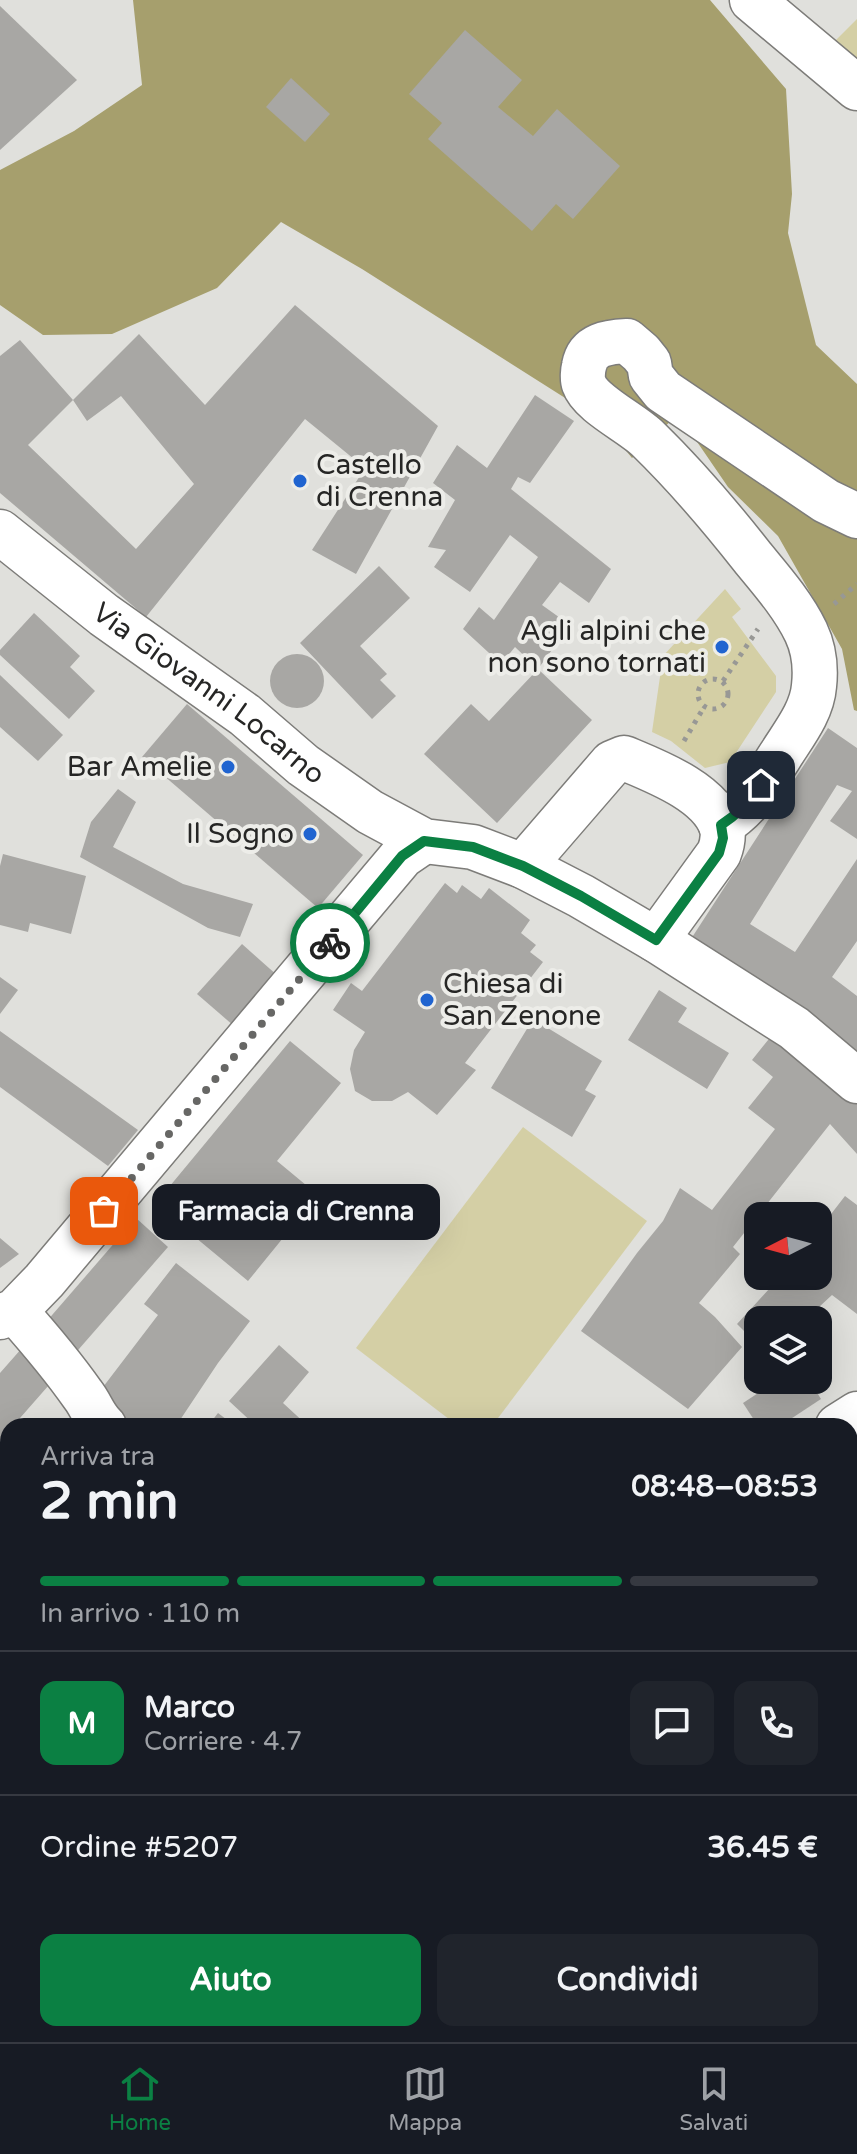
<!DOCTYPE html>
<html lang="it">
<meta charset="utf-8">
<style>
body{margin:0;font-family:"Varela Round",sans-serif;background:#20242c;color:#f1f3f6;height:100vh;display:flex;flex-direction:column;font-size:30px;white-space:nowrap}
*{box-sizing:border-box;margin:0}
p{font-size:26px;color:#9ea1a6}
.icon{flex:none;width:44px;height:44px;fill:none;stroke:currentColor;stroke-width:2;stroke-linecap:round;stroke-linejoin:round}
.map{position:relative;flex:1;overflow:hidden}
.panel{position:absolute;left:0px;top:1418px;width:858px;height:624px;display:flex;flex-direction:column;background:#171b24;border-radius:24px 24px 0 0;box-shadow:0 8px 32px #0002}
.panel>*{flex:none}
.needle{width:52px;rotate:264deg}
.fabs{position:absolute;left:744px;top:1202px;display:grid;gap:16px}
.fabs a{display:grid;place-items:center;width:88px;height:88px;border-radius:16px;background:#171b24;box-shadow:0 8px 32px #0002;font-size:40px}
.pin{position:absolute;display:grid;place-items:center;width:68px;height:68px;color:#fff;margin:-34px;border-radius:16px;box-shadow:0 4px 12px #0006}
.courier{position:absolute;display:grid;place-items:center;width:80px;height:80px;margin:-40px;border:6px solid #0b8043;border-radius:50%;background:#fff;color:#222;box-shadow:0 2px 10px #0007}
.bubble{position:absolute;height:56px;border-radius:16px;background:#171b24;box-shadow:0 8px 32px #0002;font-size:26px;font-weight:700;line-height:56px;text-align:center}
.summary em{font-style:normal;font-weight:700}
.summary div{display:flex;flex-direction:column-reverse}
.summary{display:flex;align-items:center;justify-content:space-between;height:136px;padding:0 40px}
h1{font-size:52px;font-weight:700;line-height:60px}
.bar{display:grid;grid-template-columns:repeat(4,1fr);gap:12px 8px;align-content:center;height:96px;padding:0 40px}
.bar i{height:10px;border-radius:6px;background:#363941}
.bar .on{background:#0b8043}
.bar p{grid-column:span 4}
.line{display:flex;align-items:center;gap:20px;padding:0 40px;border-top:2px solid #363941}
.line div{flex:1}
.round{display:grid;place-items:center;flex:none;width:84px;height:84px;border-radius:16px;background:#20242c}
.button{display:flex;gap:16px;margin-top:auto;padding:16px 40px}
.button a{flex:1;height:92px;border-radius:16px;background:#0b8043;color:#fff;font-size:32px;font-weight:700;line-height:92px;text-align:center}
.button a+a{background:#20242c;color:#f1f3f6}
.dock{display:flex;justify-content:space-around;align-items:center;height:112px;border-top:2px solid #363941;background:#171b24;font-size:22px;color:#9ea1a6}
.dock a{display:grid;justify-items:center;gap:4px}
.dock .on{color:#0b8043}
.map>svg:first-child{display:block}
.green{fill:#d4cfa5}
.forest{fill:#a69f6d}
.building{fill:#a8a7a4}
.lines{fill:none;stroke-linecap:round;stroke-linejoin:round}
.minor-casing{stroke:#7d7c79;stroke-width:47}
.path{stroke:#989895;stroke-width:5;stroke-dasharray:4 6;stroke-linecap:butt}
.minor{stroke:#fff;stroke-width:44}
.done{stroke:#676765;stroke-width:8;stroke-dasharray:0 14.4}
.route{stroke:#0b8043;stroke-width:10}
.poi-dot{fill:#2064d0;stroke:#edede9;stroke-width:3}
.labels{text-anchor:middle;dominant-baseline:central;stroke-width:8;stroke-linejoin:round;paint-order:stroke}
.poi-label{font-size:28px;fill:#262625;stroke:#edede9;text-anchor:end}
.street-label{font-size:28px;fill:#262625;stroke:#edede9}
</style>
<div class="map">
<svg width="857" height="2042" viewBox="0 0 857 2042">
<rect width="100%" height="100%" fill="#e0e0dc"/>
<!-- green -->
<g class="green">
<polygon points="857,19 857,59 834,42"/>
<polygon points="725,589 741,609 732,617 776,676 776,692 730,762 705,768 671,741 652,732 663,656"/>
<polygon points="523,1127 647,1221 492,1426 458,1426 356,1348"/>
</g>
<!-- forest -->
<polygon class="forest" points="133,0 710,0 786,89 792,194 788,233 816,345 857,384 857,711 854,710 842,649 778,536 728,487 678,414 632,458 603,422 362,269 281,222 217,288 112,334 43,335 0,305 0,170 74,131 142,85"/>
<!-- building -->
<g class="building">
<polygon points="0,6 77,80 0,150"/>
<polygon points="465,30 522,80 498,107 533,136 557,109 620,166 573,219 556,204 532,231 428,139 442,123 409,94"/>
<polygon points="291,78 330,114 305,142 266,107"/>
<polygon points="295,305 438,426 356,574 312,550 365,468 305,419 146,617 0,493 0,356 20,340 73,400 28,445 136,549 194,484 121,396 87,421 73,400 139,334 205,405"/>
<polygon points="535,395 574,421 530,483 518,477 511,489 611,569 589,603 560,582 542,605 570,625 538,669 592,720 497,823 424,754 471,704 489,721 538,669 515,647 501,664 463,629 479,607 494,620 538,557 510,535 470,592 434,567 446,550 428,547 455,500 433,483 457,445 487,468"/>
<polygon points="379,566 410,598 360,646 387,674 380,680 396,696 372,719 300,643"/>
<polygon points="34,613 80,656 70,667 95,691 69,719 0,655 0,650"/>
<circle cx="297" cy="681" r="27"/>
<polygon points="0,675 63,735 38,761 0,727"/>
<polygon points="187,704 363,855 318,908 142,757"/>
<polygon points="828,728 857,748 857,839 830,821 852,791 837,785 750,924 795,952 857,859 857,941 832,977 857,996 857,1065 689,942"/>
<polygon points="118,789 136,802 113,847 183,884 253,904 240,937 208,928 80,857 91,822"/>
<polygon points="3,854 86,876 71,934 30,923 28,932 0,925 0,866"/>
<polygon points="445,883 457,893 462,885 481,899 489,888 530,920 521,933 536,945 530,952 543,962 465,1063 476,1070 437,1115 408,1092 392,1101 372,1101 355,1091 350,1069 354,1050 365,1032 333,1010 351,983 362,991"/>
<polygon points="242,944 278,976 234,1026 197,994"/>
<polygon points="0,977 18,990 0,1014"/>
<polygon points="659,990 687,1008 678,1022 729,1053 707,1089 628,1040"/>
<polygon points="533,1019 602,1061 585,1090 596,1096 572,1137 491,1088"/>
<polygon points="777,1029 857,1095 857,1154 830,1124 733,1247 740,1254 699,1303 715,1317 742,1347 688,1409 581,1331 637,1253 663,1221 680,1188 712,1210 775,1129 748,1108 773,1077 752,1060"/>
<polygon points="0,1031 138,1130 108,1166 0,1087"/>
<polygon points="290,1041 341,1083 277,1161 318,1195 248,1281 155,1204"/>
<polygon points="845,1196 857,1205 857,1314 832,1295 805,1320 758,1320 758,1345 737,1324 781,1276 818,1276 818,1231"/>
<polygon points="136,1218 168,1247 72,1357 40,1329"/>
<polygon points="0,1238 19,1254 0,1268"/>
<polygon points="176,1263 250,1321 218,1363 176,1426 126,1426 100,1391 158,1315 144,1304"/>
<polygon points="279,1345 309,1372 283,1403 308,1426 256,1426 229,1401"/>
<polygon points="22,1348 56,1377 13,1426 8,1426 8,1432 0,1441 0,1373"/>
<polygon points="778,1380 809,1380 821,1399 780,1426 758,1426 743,1403"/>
<polygon points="218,1413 235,1426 208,1426"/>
<polygon points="857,1440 857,1501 850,1507 850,1446"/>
<polygon points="0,1443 8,1450 0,1460"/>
<polygon points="8,1488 8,1540 0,1534 0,1500"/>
<polygon points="850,1584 857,1592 857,1649 850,1641"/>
<polygon points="850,2024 857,2028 857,2042 841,2042 845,2034 850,2034"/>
<polygon points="103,2034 146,2034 139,2042 112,2042"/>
<polygon points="269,2034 321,2034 316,2042 264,2042"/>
<polygon points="382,2034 430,2034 424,2042 377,2042"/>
<polygon points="536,2034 575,2034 570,2042 550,2042"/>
</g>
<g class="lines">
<defs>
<g id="minor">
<polyline points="752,0 857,88"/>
<path id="s1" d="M0,532L104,615L245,715L303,765L370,812L424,841L473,847L523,866L581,896L656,940L794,1028L857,1081"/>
<path d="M721,825C750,807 762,784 780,756C793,735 812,712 814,686C816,668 814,649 806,632C793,605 772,581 753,558C720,516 686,476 648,439C632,423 591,404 584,384C582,379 583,370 584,366C588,344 608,342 627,341L641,353L649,363L651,376L663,391L826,501L857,516"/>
<path d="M523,866L612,763L624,758C655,771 711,792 722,828C724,837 722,845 719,853L656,940"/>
<path d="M15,1311C39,1338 62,1365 83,1395C91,1405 94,1417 104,1426"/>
<polyline points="0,1317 15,1311 44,1281 402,856 424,841"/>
<polyline points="838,1426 857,1414"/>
<polyline points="234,2042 239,2034"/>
<polyline points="650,2042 653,2034"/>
</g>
</defs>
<!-- minor casing -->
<use href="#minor" class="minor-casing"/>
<!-- path -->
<g class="path">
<polyline points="834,604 857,584"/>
<circle cx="713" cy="694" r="15"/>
<polyline points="723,681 758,629"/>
<polyline points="684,741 704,707"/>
</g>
<!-- minor -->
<use href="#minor" class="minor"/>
</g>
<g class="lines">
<!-- done -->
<polyline class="done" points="104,1211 330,943"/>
<!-- route -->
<path class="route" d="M330,943L402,856L424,841L473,847L523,866L581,896L656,940L719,853L723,838L721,825C738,814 750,802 761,785"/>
</g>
<!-- markers -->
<g class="poi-dot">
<circle cx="300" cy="481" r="8"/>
<circle cx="722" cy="647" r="8"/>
<circle cx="228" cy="767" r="8"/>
<circle cx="310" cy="834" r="8"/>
<circle cx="427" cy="1000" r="8"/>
</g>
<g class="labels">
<!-- poi labels -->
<g class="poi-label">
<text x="316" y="465" text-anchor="start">Castello<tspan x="316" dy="32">di Crenna</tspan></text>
<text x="706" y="631">Agli alpini che<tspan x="706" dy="32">non sono tornati</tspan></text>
<text x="212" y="767">Bar Amelie</text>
<text x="294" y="834">Il Sogno</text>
<text x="443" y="984" text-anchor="start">Chiesa di<tspan x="443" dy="32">San Zenone</tspan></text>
</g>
<!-- street labels -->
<g class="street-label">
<text stroke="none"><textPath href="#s1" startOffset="264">Via Giovanni Locarno</textPath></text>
</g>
</g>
</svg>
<div class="fabs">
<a><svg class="needle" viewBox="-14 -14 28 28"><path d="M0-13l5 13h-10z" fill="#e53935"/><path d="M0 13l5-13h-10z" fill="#9ea1a6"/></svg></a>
<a><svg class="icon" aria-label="layers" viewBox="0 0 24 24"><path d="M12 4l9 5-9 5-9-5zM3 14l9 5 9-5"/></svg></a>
</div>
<div class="pin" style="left:104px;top:1211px;background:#ea580c"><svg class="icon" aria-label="bag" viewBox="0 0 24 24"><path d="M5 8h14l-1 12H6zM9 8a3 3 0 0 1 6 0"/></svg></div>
<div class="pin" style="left:761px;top:785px;background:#1f2937"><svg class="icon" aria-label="home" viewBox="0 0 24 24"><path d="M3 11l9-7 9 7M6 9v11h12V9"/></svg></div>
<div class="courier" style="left:330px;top:943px"><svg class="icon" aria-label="bike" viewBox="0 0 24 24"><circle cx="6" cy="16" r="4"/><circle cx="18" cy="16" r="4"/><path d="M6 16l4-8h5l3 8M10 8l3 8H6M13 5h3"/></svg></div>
<div class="bubble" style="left:152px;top:1184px;width:288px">Farmacia di Crenna</div>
<section class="panel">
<div class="summary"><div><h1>2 min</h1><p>Arriva tra</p></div><em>08:48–08:53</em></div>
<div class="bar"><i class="on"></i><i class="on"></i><i class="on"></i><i></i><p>In arrivo · 110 m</p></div>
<div class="line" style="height:144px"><b class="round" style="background:#0b8043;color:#fff">M</b><div><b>Marco</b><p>Corriere · 4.7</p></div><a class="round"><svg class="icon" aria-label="chat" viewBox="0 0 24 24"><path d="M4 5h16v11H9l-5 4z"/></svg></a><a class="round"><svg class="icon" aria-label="phone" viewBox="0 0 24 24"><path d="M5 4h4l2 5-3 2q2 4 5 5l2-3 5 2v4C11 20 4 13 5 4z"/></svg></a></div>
<div class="line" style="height:104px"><div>Ordine #5207</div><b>36.45 €</b></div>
<div class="button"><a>Aiuto</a><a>Condividi</a></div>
</section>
</div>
<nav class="dock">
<a class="on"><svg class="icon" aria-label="home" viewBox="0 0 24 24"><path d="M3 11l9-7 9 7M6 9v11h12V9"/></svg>Home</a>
<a><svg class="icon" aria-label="map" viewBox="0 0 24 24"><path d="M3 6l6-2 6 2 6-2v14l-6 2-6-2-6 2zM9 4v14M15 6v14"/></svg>Mappa</a>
<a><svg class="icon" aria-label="saved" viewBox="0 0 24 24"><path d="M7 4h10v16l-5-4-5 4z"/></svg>Salvati</a>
</nav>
